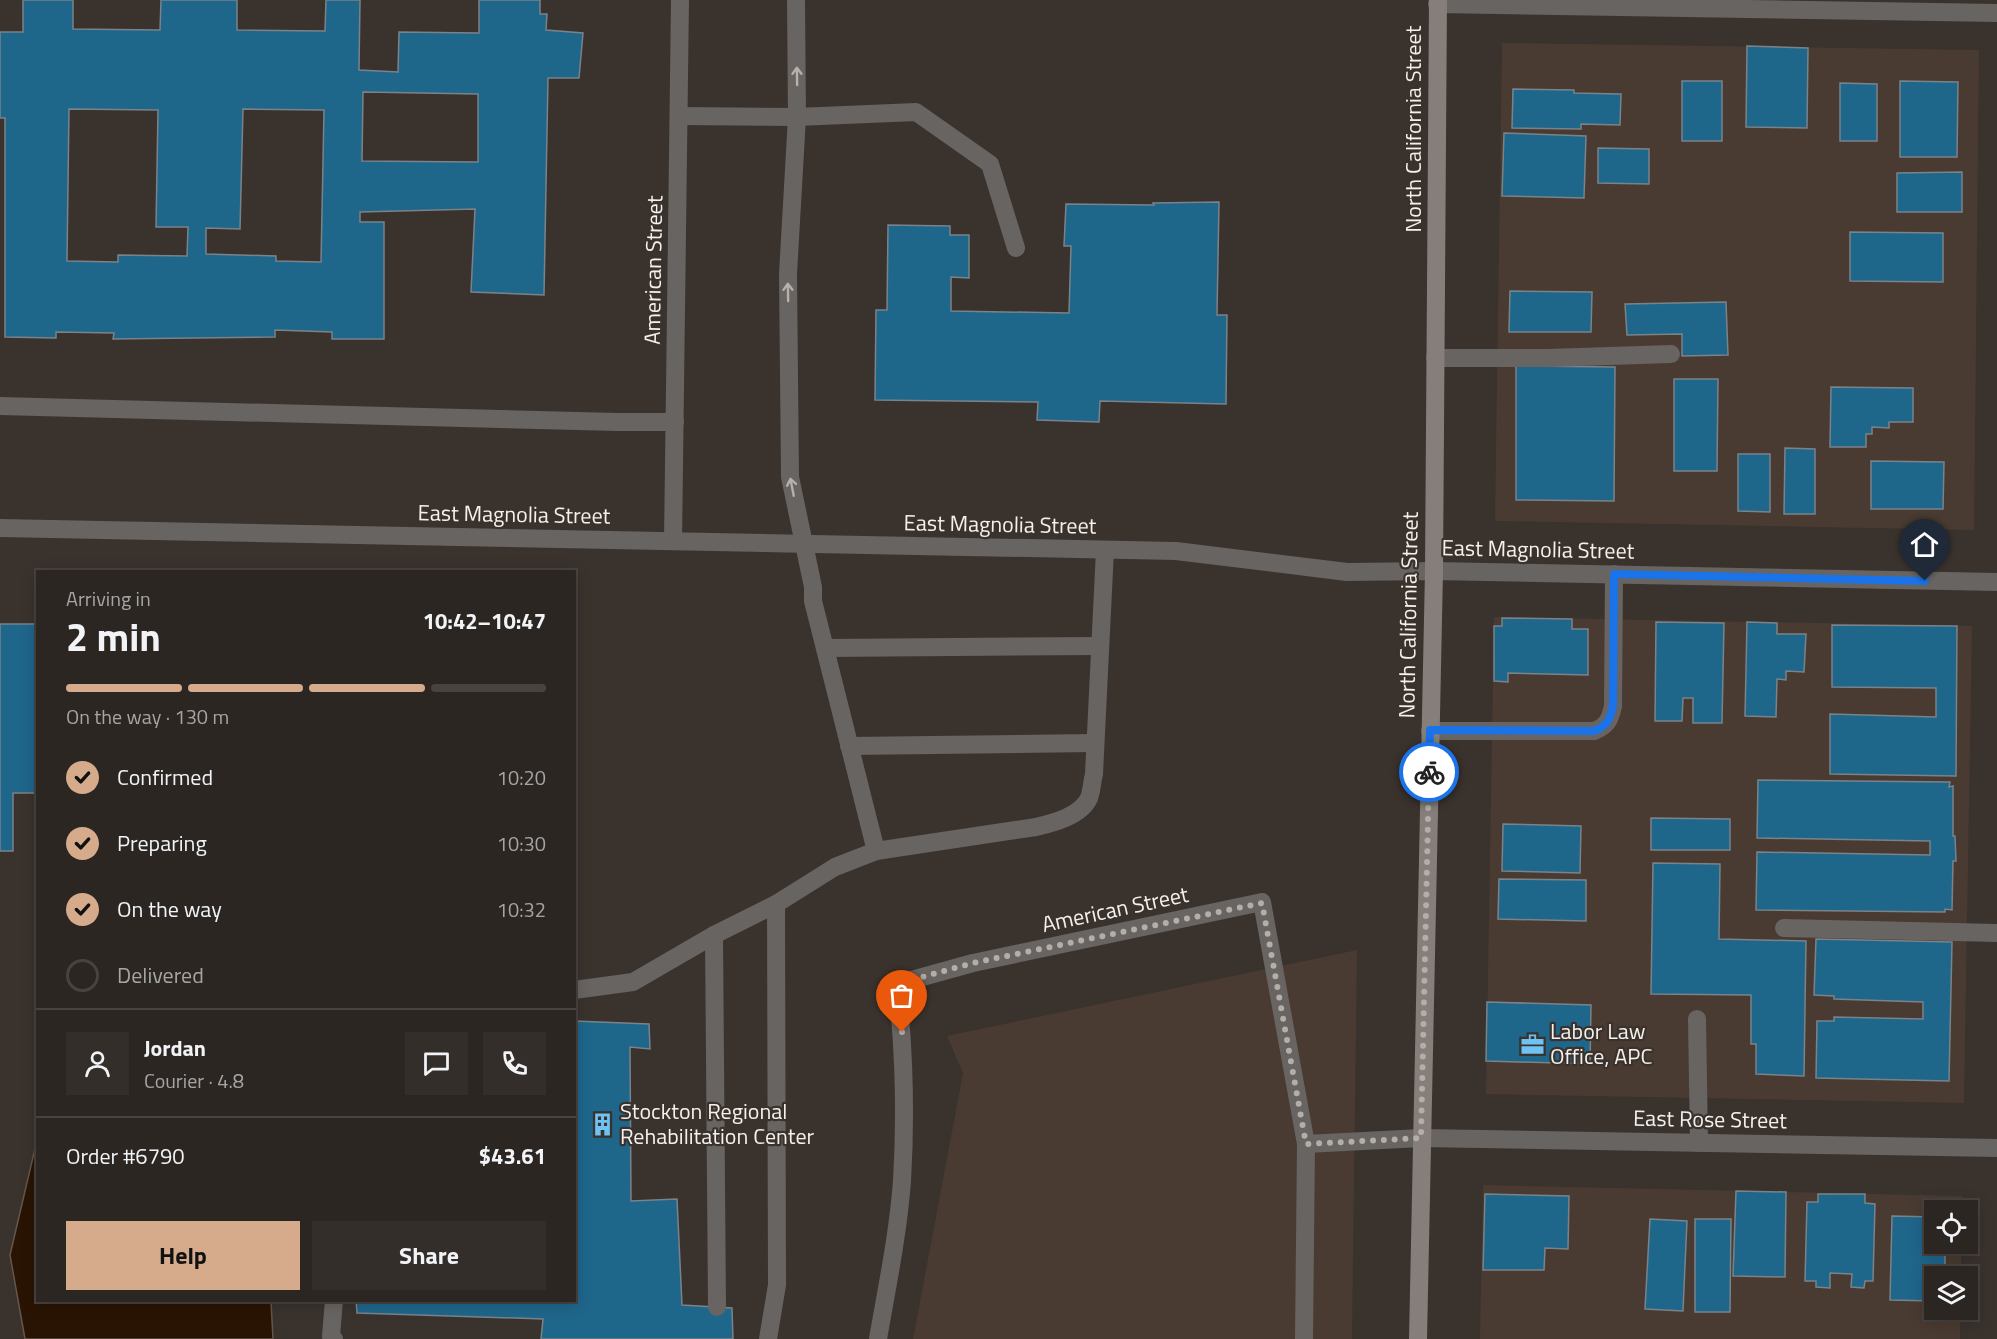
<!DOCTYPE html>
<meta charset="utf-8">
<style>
body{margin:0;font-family:"Titillium Web",sans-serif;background:#342e2a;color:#f1f3f6;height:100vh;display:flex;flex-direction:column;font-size:22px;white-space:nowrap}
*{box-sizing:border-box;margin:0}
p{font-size:20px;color:#a6a5a5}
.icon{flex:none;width:33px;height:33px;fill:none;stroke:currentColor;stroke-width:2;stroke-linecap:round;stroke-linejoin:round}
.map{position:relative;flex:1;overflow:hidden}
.drawer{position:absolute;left:36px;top:570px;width:540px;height:732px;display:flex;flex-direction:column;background:#2c2622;border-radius:0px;box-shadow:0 3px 15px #0003,0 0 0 2px #484340}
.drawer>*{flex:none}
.controls{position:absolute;left:1924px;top:1200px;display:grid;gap:12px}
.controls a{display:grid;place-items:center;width:54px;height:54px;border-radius:0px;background:#2c2622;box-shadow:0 3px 15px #0003,0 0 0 2px #484340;font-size:30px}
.pin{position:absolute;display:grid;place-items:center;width:51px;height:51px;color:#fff;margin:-62px -26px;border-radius:50% 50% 50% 0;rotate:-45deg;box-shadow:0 0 6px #0007}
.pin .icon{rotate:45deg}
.courier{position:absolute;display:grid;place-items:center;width:60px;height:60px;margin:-30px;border:4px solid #1a73e8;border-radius:50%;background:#fff;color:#222;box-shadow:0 2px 8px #0007}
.overview em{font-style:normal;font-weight:700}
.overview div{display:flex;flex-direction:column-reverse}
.overview{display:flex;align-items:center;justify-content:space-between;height:102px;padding:0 30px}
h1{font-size:39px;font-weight:700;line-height:45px}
.bar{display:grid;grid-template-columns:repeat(4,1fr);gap:9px 6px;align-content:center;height:72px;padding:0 30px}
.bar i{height:8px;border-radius:4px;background:#484340}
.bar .active{background:#d6ab8b}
.bar p{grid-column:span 4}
.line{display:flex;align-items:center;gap:15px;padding:0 30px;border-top:2px solid #484340}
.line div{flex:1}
.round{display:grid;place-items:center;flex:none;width:63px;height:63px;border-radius:0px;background:#342e2a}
ol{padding:0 30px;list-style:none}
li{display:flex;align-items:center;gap:18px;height:66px}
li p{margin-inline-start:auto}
li .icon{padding:6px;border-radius:50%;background:#d6ab8b;color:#111;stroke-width:4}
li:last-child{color:#a6a5a5}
li i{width:33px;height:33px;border:3px solid #484340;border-radius:50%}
.primary-button{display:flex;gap:12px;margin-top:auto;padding:12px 30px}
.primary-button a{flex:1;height:69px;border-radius:0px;background:#d6ab8b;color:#111;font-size:24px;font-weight:700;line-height:69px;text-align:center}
.primary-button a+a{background:#342e2a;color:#f1f3f6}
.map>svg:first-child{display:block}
.built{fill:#493b31}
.water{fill:#291403;stroke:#665649;stroke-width:1.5}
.building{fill:#1f668b;stroke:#7a838a;stroke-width:1.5;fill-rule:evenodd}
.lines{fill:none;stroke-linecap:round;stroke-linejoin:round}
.lane{stroke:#686461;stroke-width:18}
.street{stroke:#686461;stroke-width:18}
.secondary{stroke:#857e7a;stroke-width:18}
.oneway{stroke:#b6b1ad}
.done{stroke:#b4aea9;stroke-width:6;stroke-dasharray:0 10.8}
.route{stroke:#1a73e8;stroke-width:8}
.labels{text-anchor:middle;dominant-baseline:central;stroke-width:4.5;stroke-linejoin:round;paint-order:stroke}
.street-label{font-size:22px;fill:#f5f0ec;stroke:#3a322d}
.poi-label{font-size:22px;fill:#f5f0ec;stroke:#3a322d;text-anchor:start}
</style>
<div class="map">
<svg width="1997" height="1339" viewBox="0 0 1997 1339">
<rect width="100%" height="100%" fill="#3a322d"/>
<!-- built -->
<g class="built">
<polygon points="1502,43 1979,50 1974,530 1495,521"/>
<polygon points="1494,617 1972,626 1964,1103 1486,1094"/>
<polygon points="1357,950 1352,1339 913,1339 963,1073 947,1036"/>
<polygon points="1483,1185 1962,1196 1962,1210 1935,1210 1935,1244 1961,1244 1961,1276 1935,1276 1935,1310 1960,1310 1960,1339 1480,1339"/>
</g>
<!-- water -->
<polygon class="water" points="37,1140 38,1300 271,1301 273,1339 25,1339 10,1255"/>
<!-- building -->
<g class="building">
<path d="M23,0H73V29L160,30L161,0H237V30L325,31L326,0H360L359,70L398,72L399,32L479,33V0H540V14H547L546,30L583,33L579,78H548L544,295L471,292L475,209L360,212V222H384V339H332V332L275,330V337L113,339L114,333L56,332V338L5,337V118H0V32H23ZM363,92L478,94V162L362,161ZM69,109L158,110L156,227H188L187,256L118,255V262L67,261ZM243,109L324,110L321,262L276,261V256L206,254V228L240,229Z"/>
<polygon points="1747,46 1808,48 1807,128 1746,127"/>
<rect x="1682" y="81" width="40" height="60"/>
<polygon points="1900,81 1958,82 1957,157 1900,157"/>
<polygon points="1840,83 1877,84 1877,141 1840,141"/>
<polygon points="1513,89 1574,90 1574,93 1621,94 1620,125 1581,124 1581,129 1512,128"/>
<polygon points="1504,133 1586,136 1584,198 1502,196"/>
<polygon points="1598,148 1649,149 1649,184 1598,183"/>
<polygon points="1962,172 1962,212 1897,212 1897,173"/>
<polygon points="1219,202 1217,315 1227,315 1226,404 1100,401 1099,422 1037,420 1038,402 875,400 876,310 887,310 888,225 950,226 950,235 969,235 969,278 951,277 951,311 1069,313 1071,246 1064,246 1066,204 1154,205 1153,203"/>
<polygon points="1850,232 1943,233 1943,282 1850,281"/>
<polygon points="1510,291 1592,292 1591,332 1509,332"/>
<polygon points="1726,302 1728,355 1682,356 1682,334 1627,335 1625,304"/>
<polygon points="1516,366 1615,367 1614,501 1516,500"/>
<polygon points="1674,379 1718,379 1717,471 1674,471"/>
<polygon points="1831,387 1913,388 1913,422 1889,422 1889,428 1872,427 1872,434 1866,434 1866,447 1830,447"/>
<polygon points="1785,448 1815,449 1815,514 1784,514"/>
<polygon points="1738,454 1770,454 1770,512 1738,511"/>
<polygon points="1871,461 1944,462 1943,509 1871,509"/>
<polygon points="1502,618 1572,619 1572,629 1588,629 1588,675 1508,673 1508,682 1494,681 1494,626 1502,626"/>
<polygon points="1656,622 1724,623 1722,723 1693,723 1693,698 1683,698 1682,721 1655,721"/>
<polygon points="1747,622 1777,623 1777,634 1806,634 1804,672 1786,671 1786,680 1777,679 1776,717 1745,716"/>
<polygon points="0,624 38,624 38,793 13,793 13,851 0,851"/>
<polygon points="1832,625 1957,626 1956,776 1830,774 1830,714 1936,717 1936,688 1832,687"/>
<polygon points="1758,780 1950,782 1949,787 1953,786 1953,836 1955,836 1956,861 1953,861 1952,910 1945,909 1945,912 1756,910 1757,852 1930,855 1930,841 1757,838"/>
<polygon points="1651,818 1730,819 1730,850 1651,850"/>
<polygon points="1503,824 1581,826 1580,873 1502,871"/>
<polygon points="1653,863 1720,864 1719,939 1806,941 1804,1076 1756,1074 1756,1044 1751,1044 1751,995 1651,994"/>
<polygon points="1499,879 1586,880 1586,921 1498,919"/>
<polygon points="1816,939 1952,942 1949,1081 1816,1078 1817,1021 1834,1021 1834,1017 1923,1019 1923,1002 1834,999 1834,996 1814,995"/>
<polygon points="1487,1002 1591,1005 1590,1064 1486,1061"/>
<polygon points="574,1021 649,1024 650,1049 630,1047 631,1201 677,1199 682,1305 732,1308 733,1339 541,1339 543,1319 357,1313 356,1300 574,1300"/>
<polygon points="1736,1191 1786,1192 1785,1277 1733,1276"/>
<polygon points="1485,1194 1569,1196 1568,1249 1545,1248 1544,1270 1483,1270"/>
<polygon points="1818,1194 1865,1194 1865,1203 1875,1204 1873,1281 1865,1281 1864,1288 1851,1287 1852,1274 1830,1273 1830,1288 1816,1287 1816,1281 1805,1281 1807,1202 1818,1202"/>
<polygon points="1892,1216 1935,1217 1935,1244 1945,1244 1945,1276 1935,1276 1935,1301 1890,1300"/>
<polygon points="1650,1219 1687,1221 1683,1311 1645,1309"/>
<polygon points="1695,1219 1731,1219 1730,1312 1695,1312"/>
</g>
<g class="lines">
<!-- lane -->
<g class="lane">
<polyline points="796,0 797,117 788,274 790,477 813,587 813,601 876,851"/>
<polyline points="679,116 797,117 916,112 990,164 1016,248"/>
<polyline points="1435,358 1548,358 1671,354"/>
<polyline points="0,406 617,422 675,422"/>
<polyline points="825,648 1100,646"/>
<path d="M1430,731H1594C1607,726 1610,720 1613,706L1614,574"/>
<polyline points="849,746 1095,743"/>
<polyline points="1784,928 1997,933"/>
<polyline points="714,935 717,1307"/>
<polyline points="574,990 633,982 714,935 776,904"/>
<polyline points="1697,1019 1699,1143"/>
<polyline points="1306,1144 1421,1138"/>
<polyline points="334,1339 331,1336 334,1300"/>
<path d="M768,1339L777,1285L776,904L835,867L876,851L1036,827C1053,823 1081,816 1089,798C1092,790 1092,781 1094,774L1105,550"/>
<path d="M878,1339C887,1287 898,1234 902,1181C906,1115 904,1049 897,984L973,963L1262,902L1306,1144L1304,1339"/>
</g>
<!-- street -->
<g class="street">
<polyline points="1437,4 1997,13"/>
<polyline points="0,528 1176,551 1347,572 1434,571 1997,582"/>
<polyline points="673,541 680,0"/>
<polyline points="1421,1138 1997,1148"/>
</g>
<!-- secondary -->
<polyline class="secondary" points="1418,1339 1434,571 1438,0"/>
</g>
<!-- one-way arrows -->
<defs><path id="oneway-shaft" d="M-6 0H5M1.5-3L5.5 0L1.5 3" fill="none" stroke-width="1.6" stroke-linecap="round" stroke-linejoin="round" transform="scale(1.5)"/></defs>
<g class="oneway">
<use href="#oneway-shaft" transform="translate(797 76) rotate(-91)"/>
<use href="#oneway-shaft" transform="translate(788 292) rotate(-91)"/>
<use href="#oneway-shaft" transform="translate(792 487) rotate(-101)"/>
</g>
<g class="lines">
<!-- done -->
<polyline class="done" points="902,1032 897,984 973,963 1262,903 1306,1144 1421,1138 1429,772"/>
<!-- route -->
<path class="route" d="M1429,772L1430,730L1594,731C1607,726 1610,720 1613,706L1614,574L1925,581"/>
</g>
<!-- icons -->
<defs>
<symbol id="office-bare" viewBox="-9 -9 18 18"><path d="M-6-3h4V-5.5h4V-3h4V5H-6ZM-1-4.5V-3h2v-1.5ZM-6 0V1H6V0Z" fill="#6fc2f4" stroke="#3a322d" stroke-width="2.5" paint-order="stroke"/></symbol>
<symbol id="building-bare" viewBox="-9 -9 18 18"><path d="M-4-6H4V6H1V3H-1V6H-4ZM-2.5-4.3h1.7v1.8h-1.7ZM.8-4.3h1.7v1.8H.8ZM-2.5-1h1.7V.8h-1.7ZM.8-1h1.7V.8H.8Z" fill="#6fc2f4" stroke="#3a322d" stroke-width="2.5" paint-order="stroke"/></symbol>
</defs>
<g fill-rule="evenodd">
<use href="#office-bare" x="1516" y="1028" width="33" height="33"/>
<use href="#building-bare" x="586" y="1108" width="33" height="33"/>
</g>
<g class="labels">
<!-- street labels -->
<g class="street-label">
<text transform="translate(1413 129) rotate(-90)">North California Street</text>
<text transform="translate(653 270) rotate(-89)">American Street</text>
<text transform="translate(514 514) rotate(1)">East Magnolia Street</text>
<text transform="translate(1000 524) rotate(1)">East Magnolia Street</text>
<text transform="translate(1538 549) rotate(1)">East Magnolia Street</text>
<text transform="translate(1408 615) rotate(-89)">North California Street</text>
<text transform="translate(1115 909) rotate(-12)">American Street</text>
<text transform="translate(1710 1119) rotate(1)">East Rose Street</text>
</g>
<!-- poi labels -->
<g class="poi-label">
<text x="1550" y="1031">Labor Law<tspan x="1550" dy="25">Office, APC</tspan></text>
<text x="620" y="1111">Stockton Regional<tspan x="620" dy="25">Rehabilitation Center</tspan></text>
</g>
</g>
</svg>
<div class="controls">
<a><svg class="icon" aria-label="locate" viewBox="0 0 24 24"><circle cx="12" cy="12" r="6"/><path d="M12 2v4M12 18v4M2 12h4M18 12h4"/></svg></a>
<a><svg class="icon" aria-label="layers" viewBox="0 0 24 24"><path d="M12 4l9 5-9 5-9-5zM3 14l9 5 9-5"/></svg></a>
</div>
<div class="pin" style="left:902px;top:1032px;background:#ea580c"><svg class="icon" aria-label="bag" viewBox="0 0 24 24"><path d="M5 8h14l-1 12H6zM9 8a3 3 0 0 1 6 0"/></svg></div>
<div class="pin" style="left:1925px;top:581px;background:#1f2937"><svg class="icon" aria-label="home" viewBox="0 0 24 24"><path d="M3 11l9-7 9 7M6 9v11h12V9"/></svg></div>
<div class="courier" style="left:1429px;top:772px"><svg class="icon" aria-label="bike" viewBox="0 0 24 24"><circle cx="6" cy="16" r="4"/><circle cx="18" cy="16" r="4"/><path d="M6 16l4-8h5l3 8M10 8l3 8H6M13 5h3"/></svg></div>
<section class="drawer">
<div class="overview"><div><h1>2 min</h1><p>Arriving in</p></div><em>10:42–10:47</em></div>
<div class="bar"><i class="active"></i><i class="active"></i><i class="active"></i><i></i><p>On the way · 130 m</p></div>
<ol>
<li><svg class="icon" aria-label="check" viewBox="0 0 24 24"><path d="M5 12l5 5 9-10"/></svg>Confirmed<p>10:20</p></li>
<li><svg class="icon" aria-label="check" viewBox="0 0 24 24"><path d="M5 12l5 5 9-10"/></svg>Preparing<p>10:30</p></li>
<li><svg class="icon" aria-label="check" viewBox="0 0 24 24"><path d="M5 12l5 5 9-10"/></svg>On the way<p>10:32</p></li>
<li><i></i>Delivered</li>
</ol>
<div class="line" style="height:108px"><a class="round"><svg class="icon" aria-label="person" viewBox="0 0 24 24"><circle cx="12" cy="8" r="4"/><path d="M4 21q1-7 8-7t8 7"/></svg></a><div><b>Jordan</b><p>Courier · 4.8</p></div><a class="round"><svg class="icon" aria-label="chat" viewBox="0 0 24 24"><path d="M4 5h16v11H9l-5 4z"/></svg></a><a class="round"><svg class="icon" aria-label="phone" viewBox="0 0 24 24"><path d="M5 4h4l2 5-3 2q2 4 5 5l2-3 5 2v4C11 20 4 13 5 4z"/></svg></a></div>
<div class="line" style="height:78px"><div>Order #6790</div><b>$43.61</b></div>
<div class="primary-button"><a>Help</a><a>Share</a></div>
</section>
</div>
